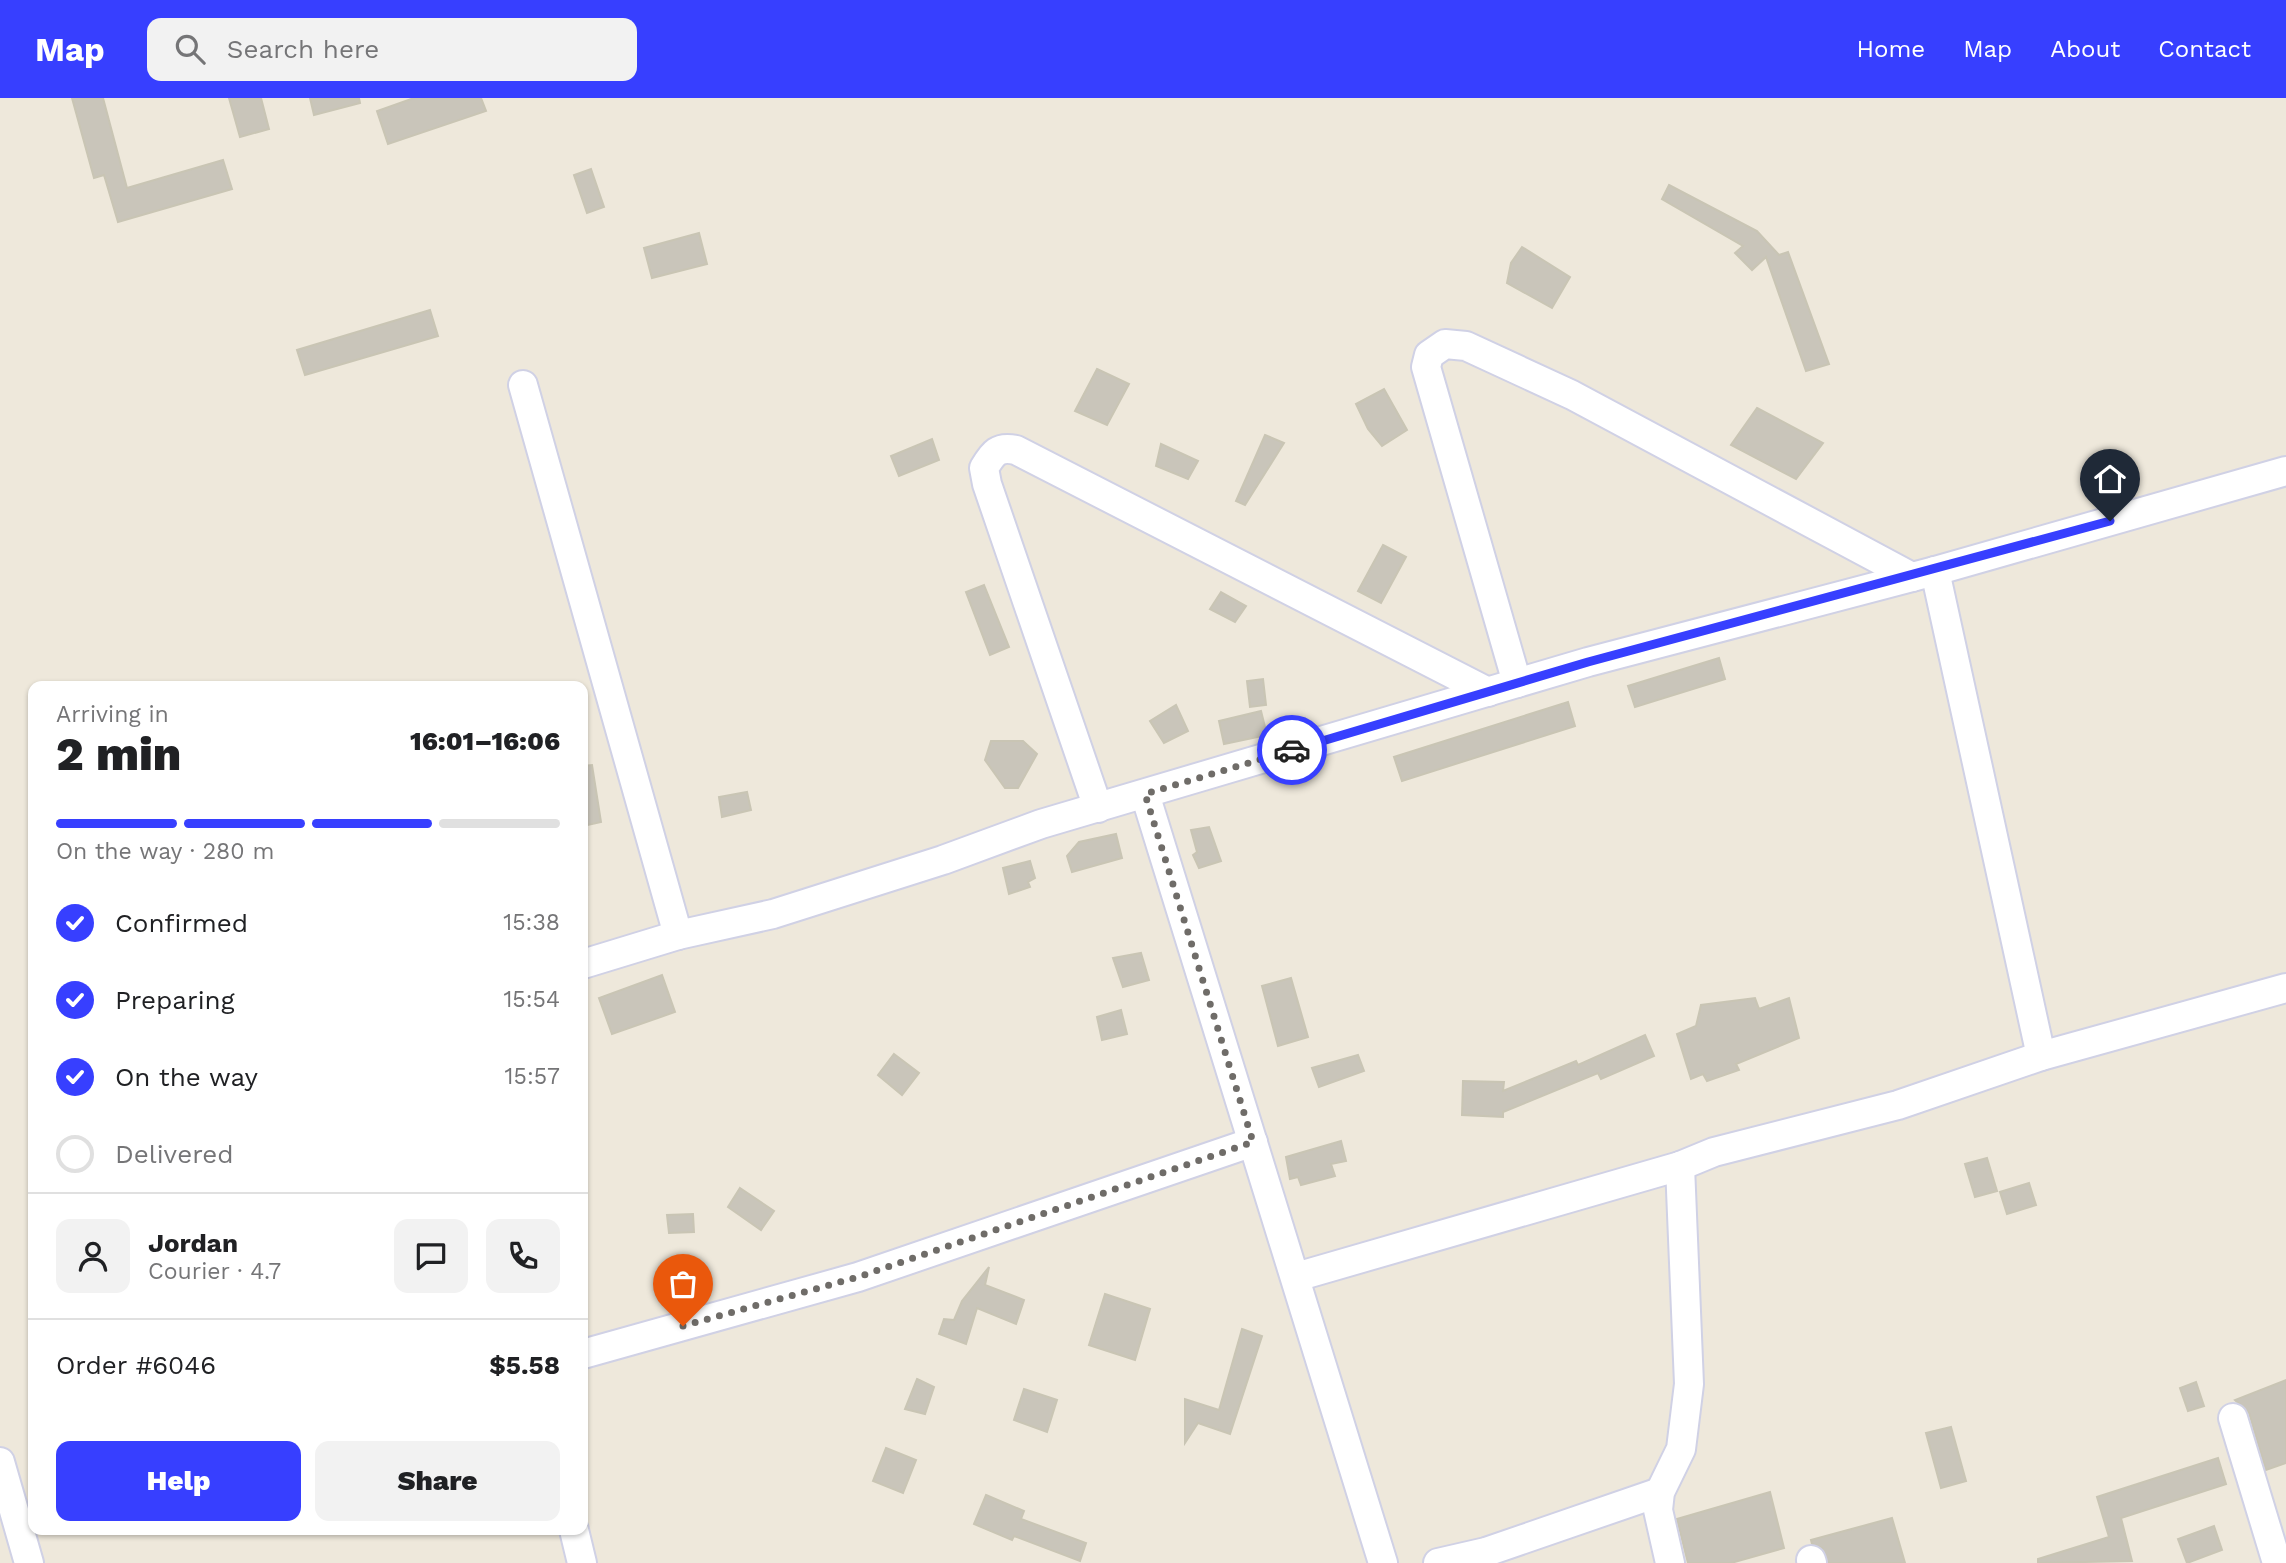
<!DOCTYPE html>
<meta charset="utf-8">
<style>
body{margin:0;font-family:"Work Sans",sans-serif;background:#f2f2f2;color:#202124;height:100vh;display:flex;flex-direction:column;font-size:26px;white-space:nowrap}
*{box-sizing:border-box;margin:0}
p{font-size:23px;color:#757577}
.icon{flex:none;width:38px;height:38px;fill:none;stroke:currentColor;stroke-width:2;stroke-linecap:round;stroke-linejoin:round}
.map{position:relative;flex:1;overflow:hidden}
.sheet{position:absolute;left:28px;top:583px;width:560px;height:854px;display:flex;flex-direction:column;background:#fff;border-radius:14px;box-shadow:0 2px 5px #0004}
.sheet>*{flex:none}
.pin{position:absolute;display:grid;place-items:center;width:60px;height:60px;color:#fff;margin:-72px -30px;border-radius:50% 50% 50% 0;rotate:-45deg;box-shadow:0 0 7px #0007}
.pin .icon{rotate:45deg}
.courier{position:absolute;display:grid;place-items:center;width:70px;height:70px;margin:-35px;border:5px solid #373fff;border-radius:50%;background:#fff;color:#222;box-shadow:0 2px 9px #0007}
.summary em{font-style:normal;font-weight:800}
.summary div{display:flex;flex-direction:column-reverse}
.summary{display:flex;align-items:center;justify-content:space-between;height:119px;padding:0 28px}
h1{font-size:46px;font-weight:800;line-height:52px}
.bar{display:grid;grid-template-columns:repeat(4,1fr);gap:10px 7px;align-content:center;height:84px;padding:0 28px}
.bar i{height:9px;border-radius:5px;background:#e0e0e0}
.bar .on{background:#373fff}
.bar p{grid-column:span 4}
.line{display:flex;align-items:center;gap:18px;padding:0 28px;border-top:2px solid #e0e0e0}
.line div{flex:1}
.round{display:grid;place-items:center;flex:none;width:74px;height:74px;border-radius:14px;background:#f2f2f2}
ol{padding:0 28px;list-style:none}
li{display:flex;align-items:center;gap:21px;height:77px}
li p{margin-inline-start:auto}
li .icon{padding:7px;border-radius:50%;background:#373fff;color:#fff;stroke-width:4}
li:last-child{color:#757577}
li i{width:38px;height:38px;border:4px solid #e0e0e0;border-radius:50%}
.action{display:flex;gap:14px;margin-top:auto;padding:14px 28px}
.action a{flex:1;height:80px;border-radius:14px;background:#373fff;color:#fff;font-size:28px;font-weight:800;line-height:80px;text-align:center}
.action a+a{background:#f2f2f2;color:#202124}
header{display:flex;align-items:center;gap:42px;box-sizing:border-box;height:98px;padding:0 35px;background:#373fff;color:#fff}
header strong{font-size:33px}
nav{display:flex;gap:38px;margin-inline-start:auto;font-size:24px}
.search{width:490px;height:63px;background:#f2f2f2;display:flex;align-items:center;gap:18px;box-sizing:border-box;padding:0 24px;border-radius:14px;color:#757577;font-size:26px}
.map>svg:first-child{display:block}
.building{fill:#c9c5ba;stroke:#c9c5b4;stroke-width:2}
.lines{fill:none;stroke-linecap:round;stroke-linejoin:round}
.minor-casing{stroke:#d0d1e5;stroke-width:32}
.minor{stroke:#fff;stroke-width:28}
.done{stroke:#6f6c68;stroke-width:7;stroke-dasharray:0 12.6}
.route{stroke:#373fff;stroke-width:9}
</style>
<header>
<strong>Map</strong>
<div class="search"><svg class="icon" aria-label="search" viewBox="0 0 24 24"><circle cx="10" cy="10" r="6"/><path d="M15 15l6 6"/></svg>Search here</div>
<nav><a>Home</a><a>Map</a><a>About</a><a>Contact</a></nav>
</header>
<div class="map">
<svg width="2286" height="1465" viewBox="0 0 2286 1465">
<rect width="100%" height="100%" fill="#eee8db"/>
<!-- building -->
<g class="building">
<polygon points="72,0 103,0 127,90 223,62 232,91 118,124 104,77 94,80"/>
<polygon points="229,0 261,0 269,31 240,39"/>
<polygon points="310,0 359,0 360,5 314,17"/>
<polygon points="414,0 481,0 486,13 388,46 377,13"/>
<polygon points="591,71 604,109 587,115 574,77"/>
<polygon points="1669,87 1757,133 1779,157 1788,154 1829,266 1806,273 1766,159 1752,172 1735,155 1743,148 1662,101"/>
<polygon points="699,135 707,166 652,180 644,150"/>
<polygon points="1522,149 1570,179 1552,210 1507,185 1511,165"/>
<polygon points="430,212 438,238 305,277 297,252"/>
<polygon points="1097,271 1129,286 1107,327 1075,313"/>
<polygon points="1384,291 1407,332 1382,348 1368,331 1356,306"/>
<polygon points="1757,310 1823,345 1796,381 1731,347"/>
<polygon points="1265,337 1284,345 1245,407 1236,403"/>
<polygon points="932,341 939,362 899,378 891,358"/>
<polygon points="1161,346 1198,363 1188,381 1156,368"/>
<polygon points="1383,447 1406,459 1381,505 1358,493"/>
<polygon points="984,487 1009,549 990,557 966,494"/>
<polygon points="1221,494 1246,508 1235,524 1210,511"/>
<polygon points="1719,560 1725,581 1635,609 1628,588"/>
<polygon points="1263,581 1266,607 1250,609 1247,583"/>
<polygon points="1568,604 1575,628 1402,683 1394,659"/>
<polygon points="1176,607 1188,633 1164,645 1150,623"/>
<polygon points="1261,613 1267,637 1224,646 1219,623"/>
<polygon points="991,643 1023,643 1037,656 1018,690 1005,690 985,662"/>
<polygon points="592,667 601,724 583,728 583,668"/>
<polygon points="747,694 751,712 722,719 719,699"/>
<polygon points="1209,729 1221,763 1199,770 1193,757 1197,754 1191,732"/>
<polygon points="1116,736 1122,760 1072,774 1067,758 1079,744"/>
<polygon points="1030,763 1035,780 1028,784 1030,789 1009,796 1003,770"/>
<polygon points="1141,855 1149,882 1123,889 1113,860"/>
<polygon points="662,877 675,914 612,936 599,900"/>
<polygon points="1291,880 1308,939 1278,948 1262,888"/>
<polygon points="1755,900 1759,911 1789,900 1799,940 1736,966 1739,972 1707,983 1703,976 1691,981 1677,936 1696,928 1701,907"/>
<polygon points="1121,912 1127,936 1102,942 1097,919"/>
<polygon points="1645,937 1654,958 1601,981 1598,975 1503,1014 1503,1019 1462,1017 1463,983 1504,984 1503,993 1576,963 1578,967"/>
<polygon points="894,956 919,975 902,997 878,977"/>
<polygon points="1358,957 1364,973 1319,989 1312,970"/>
<polygon points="1341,1043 1346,1063 1331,1066 1335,1078 1301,1087 1298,1079 1290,1081 1286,1059"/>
<polygon points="1987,1060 1997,1093 1975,1099 1965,1066"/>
<polygon points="2029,1085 2036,1107 2007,1116 2000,1094"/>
<polygon points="740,1090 774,1113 761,1132 728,1109"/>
<polygon points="693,1116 694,1134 669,1135 667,1117"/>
<polygon points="989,1169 985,1187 1024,1202 1016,1226 977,1210 966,1246 939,1236 944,1221 954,1222 962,1203"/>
<polygon points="1105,1196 1150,1211 1135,1262 1089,1247"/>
<polygon points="1242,1231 1262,1238 1230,1336 1198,1325 1185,1345 1185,1301 1219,1312"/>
<polygon points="917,1281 934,1289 925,1316 905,1311"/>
<polygon points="2286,1282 2286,1365 2266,1372 2249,1315 2235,1302"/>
<polygon points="2196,1284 2204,1308 2188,1313 2180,1290"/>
<polygon points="1024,1291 1057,1302 1047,1334 1014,1322"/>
<polygon points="1951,1329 1966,1383 1941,1390 1926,1335"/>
<polygon points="886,1350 916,1362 903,1395 873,1383"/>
<polygon points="2218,1360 2226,1386 2121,1420 2132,1463 2038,1465 2038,1461 2109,1439 2097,1399"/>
<polygon points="1770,1394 1784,1450 1731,1465 1688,1465 1677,1421"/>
<polygon points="986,1397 1024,1413 1021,1421 1086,1445 1080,1463 1014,1438 1012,1442 974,1426"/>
<polygon points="1892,1420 1905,1465 1828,1465 1822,1450 1812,1446 1811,1442"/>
<polygon points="2214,1428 2222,1452 2187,1465 2178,1441"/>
</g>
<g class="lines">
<defs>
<g id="minor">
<polyline points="523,287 678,837"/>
<polyline points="1935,473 2041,958"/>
<polyline points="1517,585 1426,269 1429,257 1445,246 1466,248 1572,297 1912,479"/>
<polyline points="1145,696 1383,1465"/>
<path d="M1098,710L987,386L984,370C993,355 998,348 1016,352L1488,594"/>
<polyline points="583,866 678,837 773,816 943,762 1041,726 1588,564 1935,473 2286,373"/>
<polyline points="1296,1179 1680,1068 1714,1054 1898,1007 2041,958 2286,890"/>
<polyline points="583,1256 858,1179 1253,1044"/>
<polyline points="2233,1320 2277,1465"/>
<polyline points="0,1364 29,1465"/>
<polyline points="574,1432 582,1465"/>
<polyline points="1811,1462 1812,1465"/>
<polyline points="1438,1465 1486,1454 1660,1394"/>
<polyline points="1670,1465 1658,1412 1660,1394 1681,1351 1689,1286 1680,1068"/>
</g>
</defs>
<!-- minor casing -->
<use href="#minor" class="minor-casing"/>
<!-- minor -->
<use href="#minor" class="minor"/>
</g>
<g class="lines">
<!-- done -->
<polyline class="done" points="683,1228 858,1179 1253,1044 1145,696 1292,652"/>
<!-- route -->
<polyline class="route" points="1292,652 1588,564 2110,423"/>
</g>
</svg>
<div class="pin" style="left:683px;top:1228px;background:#ea580c"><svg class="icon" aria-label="bag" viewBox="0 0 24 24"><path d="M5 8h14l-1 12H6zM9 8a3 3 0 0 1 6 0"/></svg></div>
<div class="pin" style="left:2110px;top:423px;background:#1f2937"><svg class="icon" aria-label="home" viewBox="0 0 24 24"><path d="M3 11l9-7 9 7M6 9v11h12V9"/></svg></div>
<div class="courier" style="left:1292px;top:652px"><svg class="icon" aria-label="car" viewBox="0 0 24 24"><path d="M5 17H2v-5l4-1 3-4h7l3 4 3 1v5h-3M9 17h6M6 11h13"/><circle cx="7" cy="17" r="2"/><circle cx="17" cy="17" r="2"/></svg></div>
<section class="sheet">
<div class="summary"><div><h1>2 min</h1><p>Arriving in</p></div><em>16:01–16:06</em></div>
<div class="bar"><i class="on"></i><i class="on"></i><i class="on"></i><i></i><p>On the way · 280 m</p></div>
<ol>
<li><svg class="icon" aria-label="check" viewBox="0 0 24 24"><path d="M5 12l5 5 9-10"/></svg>Confirmed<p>15:38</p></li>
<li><svg class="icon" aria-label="check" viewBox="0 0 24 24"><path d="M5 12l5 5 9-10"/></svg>Preparing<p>15:54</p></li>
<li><svg class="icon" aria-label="check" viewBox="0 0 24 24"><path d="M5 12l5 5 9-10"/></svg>On the way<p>15:57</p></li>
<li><i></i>Delivered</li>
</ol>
<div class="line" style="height:126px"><a class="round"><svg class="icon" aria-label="person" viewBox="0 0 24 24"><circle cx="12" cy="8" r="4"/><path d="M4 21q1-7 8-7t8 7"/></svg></a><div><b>Jordan</b><p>Courier · 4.7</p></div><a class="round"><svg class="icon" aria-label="chat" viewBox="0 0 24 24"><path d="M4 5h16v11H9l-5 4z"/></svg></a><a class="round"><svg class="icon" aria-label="phone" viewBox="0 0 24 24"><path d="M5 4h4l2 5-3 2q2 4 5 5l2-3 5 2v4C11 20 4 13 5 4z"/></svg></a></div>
<div class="line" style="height:91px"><div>Order #6046</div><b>$5.58</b></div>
<div class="action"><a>Help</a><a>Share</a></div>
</section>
</div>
